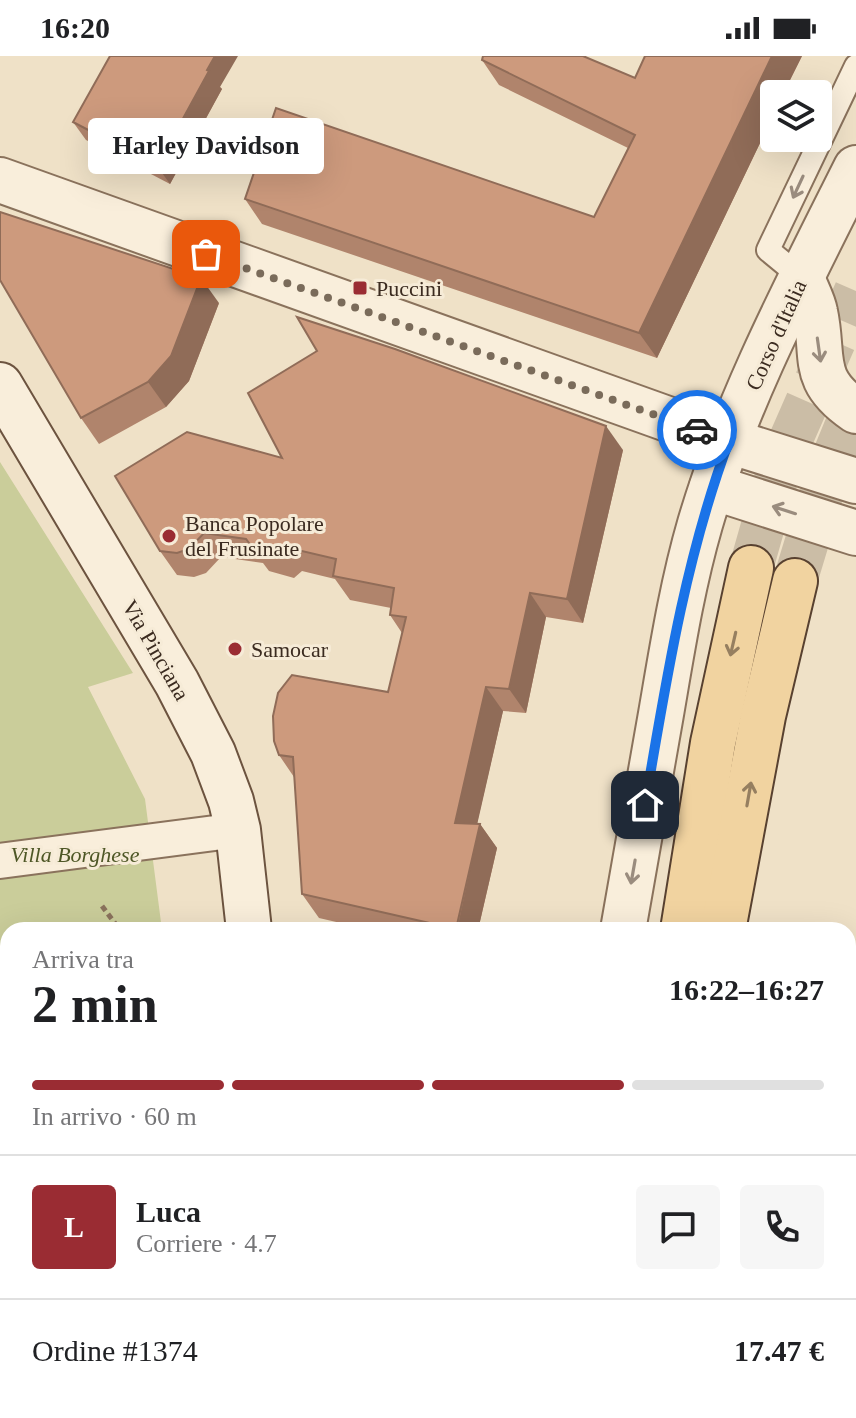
<!DOCTYPE html>
<html lang="it">
<meta charset="utf-8">
<style>
body{margin:0;font-family:Georgia,serif;background:#f6f6f6;color:#202124;height:100vh;display:flex;flex-direction:column;font-size:30px;white-space:nowrap}
*{box-sizing:border-box;margin:0}
p{font-size:26px;color:#757577}
.icon{flex:none;width:44px;height:44px;fill:none;stroke:currentColor;stroke-width:2;stroke-linecap:round;stroke-linejoin:round}
.map{position:relative;flex:1;overflow:hidden}
.drawer{position:absolute;left:0px;top:866px;width:856px;height:496px;display:flex;flex-direction:column;background:#fff;border-radius:24px 24px 0 0;box-shadow:0 8px 32px #0002}
.drawer>*{flex:none}
.fabs{position:absolute;left:760px;top:24px;display:grid;gap:16px}
.fabs a{display:grid;place-items:center;width:72px;height:72px;border-radius:8px;background:#fff;box-shadow:0 8px 32px #0002;font-size:40px}
.pin{position:absolute;display:grid;place-items:center;width:68px;height:68px;color:#fff;margin:-34px;border-radius:16px;box-shadow:0 4px 12px #0006}
.courier{position:absolute;display:grid;place-items:center;width:80px;height:80px;margin:-40px;border:6px solid #1a73e8;border-radius:50%;background:#fff;color:#222;box-shadow:0 2px 10px #0007}
.bubble{position:absolute;height:56px;border-radius:8px;background:#fff;box-shadow:0 8px 32px #0002;font-size:26px;font-weight:700;line-height:56px;text-align:center}
.overview em{font-style:normal;font-weight:700}
.overview div{display:flex;flex-direction:column-reverse}
.overview{display:flex;align-items:center;justify-content:space-between;height:136px;padding:0 32px}
h1{font-size:52px;font-weight:700;line-height:60px}
.bar{display:grid;grid-template-columns:repeat(4,1fr);gap:12px 8px;align-content:center;height:96px;padding:0 32px}
.bar i{height:10px;border-radius:6px;background:#e0e0e0}
.bar .selected{background:#9a2c33}
.bar p{grid-column:span 4}
.line{display:flex;align-items:center;gap:20px;padding:0 32px;border-top:2px solid #e0e0e0}
.line div{flex:1}
.round{display:grid;place-items:center;flex:none;width:84px;height:84px;border-radius:8px;background:#f6f6f6}
.status{display:flex;justify-content:space-between;align-items:center;height:56px;padding:0 40px;background:#fff;direction:ltr}
.status svg{height:22px;fill:currentColor}
.map>svg:first-child{display:block}
.green{fill:#cacd9a}
.lines{fill:none;stroke-linecap:round;stroke-linejoin:round}
.primary-tunnel{stroke:#cbbda6;stroke-width:44;stroke-dasharray:44 22;stroke-linecap:butt}
.service-casing{stroke:#8a725c;stroke-width:26}
.pedestrian-casing{stroke:#8a725c;stroke-width:38}
.minor-casing{stroke:#8a725c;stroke-width:48}
.tertiary-casing{stroke:#8a725c;stroke-width:48}
.secondary-casing{stroke:#6c533f;stroke-width:48}
.primary-casing{stroke:#584130;stroke-width:48}
.path{stroke:#8a725c;stroke-width:5;stroke-dasharray:6 4;stroke-linecap:butt}
.service{stroke:#f9eedb;stroke-width:22}
.pedestrian{stroke:#f9eedb;stroke-width:34}
.minor{stroke:#f9eedb;stroke-width:44}
.tertiary{stroke:#f9eedb;stroke-width:44}
.secondary{stroke:#f9eedb;stroke-width:44}
.primary{stroke:#f1d3a0;stroke-width:44}
.wall{fill:#b0846c}
.shaded-wall{fill:#906c58}
.building{fill:#cd9a7d;stroke:#906c58;stroke-width:2}
.oneway{stroke:#9a8c7e}
.oneway2{stroke:#967f60}
.done{stroke:#7a6b5a;stroke-width:8;stroke-dasharray:0 14.4}
.route{stroke:#1a73e8;stroke-width:10}
.poi-dot{fill:#9a2c33;stroke:#f6ebd7;stroke-width:3}
.labels{text-anchor:middle;dominant-baseline:central;stroke-width:6;stroke-linejoin:round;paint-order:stroke}
.poi-label{font-size:22px;fill:#3b2b20;stroke:#f6ebd7;text-anchor:start}
.street-label{font-size:22px;fill:#3b2b20;stroke:#f6ebd7}
.park-label{font-size:22px;font-style:italic;fill:#4e5726;stroke:#f6ebd7}
</style>
<div class="status"><b>16:20</b><svg viewBox="0 0 49 12"><path d="M0 12V9h3v3zM5 12V6h3v6zM10 12V3h3v9zM15 12V0h3v12zM26 1h20v11H26zM47 4h2v5h-2z"/></svg></div>
<div class="map">
<svg width="856" height="1362" viewBox="0 0 856 1362">
<rect width="100%" height="100%" fill="#efe1c7"/>
<!-- green -->
<polygon class="green" points="0,406 133,617 88,631 145,743 162,874 8,874 8,1354 224,1354 225,1362 0,1362"/>
<g class="lines">
<!-- primary-tunnel -->
<g class="primary-tunnel">
<polyline points="751,512 777,420 791,383 856,235"/>
<polyline points="795,525 829,413 856,347"/>
</g>
<defs>
<polyline id="service" points="802,222 768,194 856,10"/>
<polyline id="pedestrian" points="0,805 238,774"/>
<g id="minor">
<path d="M802,222C806,233 813,245 815,256C825,302 809,323 856,355"/>
<polyline points="848,1020 856,1022"/>
</g>
<g id="tertiary">
<polyline points="0,124 729,385 856,425"/>
<polyline points="712,431 856,477"/>
<path d="M623,874C636,802 648,730 661,658C672,594 682,530 700,468C736,345 799,226 856,112"/>
</g>
<g id="secondary">
<polyline points="0,329 177,627 213,697 231,745 238,774 249,874"/>
<polyline points="253,1354 253,1362"/>
<polyline points="315,1354 316,1362"/>
</g>
<g id="primary">
<polyline points="683,874 713,687 751,512"/>
<polyline points="723,874 763,660 795,525"/>
<polyline points="656,1354 657,1362"/>
<polyline points="697,1354 697,1362"/>
<polyline points="614,1362 615,1354"/>
<polyline points="736,1362 736,1358"/>
</g>
</defs>
<!-- service casing -->
<use href="#service" class="service-casing"/>
<!-- pedestrian casing -->
<use href="#pedestrian" class="pedestrian-casing"/>
<!-- minor casing -->
<use href="#minor" class="minor-casing"/>
<!-- tertiary casing -->
<use href="#tertiary" class="tertiary-casing"/>
<!-- secondary casing -->
<use href="#secondary" class="secondary-casing"/>
<!-- primary casing -->
<use href="#primary" class="primary-casing"/>
<!-- path -->
<g class="path">
<polyline points="102,850 120,874"/>
<polyline points="0,1341 8,1327"/>
</g>
<!-- service -->
<use href="#service" class="service"/>
<!-- pedestrian -->
<use href="#pedestrian" class="pedestrian"/>
<!-- minor -->
<use href="#minor" class="minor"/>
<!-- tertiary -->
<use href="#tertiary" class="tertiary"/>
<!-- secondary -->
<use href="#secondary" class="secondary"/>
<!-- primary -->
<use href="#primary" class="primary"/>
</g>
<!-- wall -->
<g class="wall">
<polygon points="802,0 783,38 774,38 774,58 657,302 262,168 245,143 594,161 628,92 499,29 482,4 635,22"/>
<polygon points="220,31 222,33 170,128 86,84 73,66"/>
<polygon points="219,247 189,325 166,351 99,388 81,362"/>
<polygon points="623,394 583,567 546,561 526,657 503,655 477,767 480,768 497,792 478,874 371,874 319,862 302,838 294,721 279,699 388,636 402,577 390,559 391,552 350,544 335,523 302,515 294,522 269,515 263,507 221,501 206,517 194,521 177,519 160,495 282,402"/>
</g>
<!-- shaded-wall -->
<g class="shaded-wall">
<polygon points="215,0 238,0 220,31 222,33 170,128 157,110"/>
<polygon points="772,0 802,0 783,38 774,38 774,58 657,302 639,277"/>
<polygon points="201,222 219,247 189,325 166,351 148,326"/>
<polygon points="606,370 623,394 583,567 567,543"/>
<polygon points="530,537 546,561 526,657 509,633"/>
<polygon points="486,631 503,655 472,791 455,767"/>
<polygon points="480,768 497,792 478,874 457,874"/>
<polygon points="528,1354 541,1354 542,1362 529,1362"/>
</g>
<!-- building -->
<g class="building">
<polygon points="110,0 215,0 207,14 209,15 157,110 73,66"/>
<polygon points="483,0 583,0 635,22 645,0 772,0 639,277 245,143 276,52 594,161 635,79 482,4"/>
<polygon points="0,156 201,222 171,300 148,326 81,362 0,224"/>
<polygon points="297,261 395,293 606,370 567,543 530,537 509,633 486,631 455,767 480,768 456,873 302,838 293,701 279,699 274,685 273,660 278,637 292,619 388,636 406,561 390,559 394,532 333,520 336,503 285,491 277,498 252,491 246,483 204,477 189,493 177,497 160,495 115,420 187,376 282,402 248,337 317,295"/>
<polygon points="344,1354 528,1354 529,1362 345,1362"/>
</g>
<!-- one-way arrows -->
<defs><path id="oneway-shaft" d="M-6 0H5M1.5-3L5.5 0L1.5 3" fill="none" stroke-width="1.6" stroke-linecap="round" stroke-linejoin="round" transform="scale(2)"/></defs>
<g class="oneway">
<use href="#oneway-shaft" transform="translate(798 131) rotate(115)"/>
<use href="#oneway-shaft" transform="translate(819 294) rotate(82)"/>
<use href="#oneway-shaft" transform="translate(784 454) rotate(-162)"/>
<use href="#oneway-shaft" transform="translate(633 816) rotate(100)"/>
</g>
<g class="oneway2">
<use href="#oneway-shaft" transform="translate(733 588) rotate(103)"/>
<use href="#oneway-shaft" transform="translate(749 738) rotate(-80)"/>
</g>
<g class="lines">
<!-- done -->
<polyline class="done" points="206,198 697,374"/>
<!-- route -->
<path class="route" d="M645,749C666,625 685,503 729,385L697,374"/>
</g>
<!-- markers -->
<g class="poi-dot">
<rect x="352" y="224" width="16" height="16" rx="4"/>
<circle cx="169" cy="480" r="8"/>
<circle cx="235" cy="593" r="8"/>
</g>
<g class="labels">
<!-- poi labels -->
<g class="poi-label">
<text x="376" y="232">Puccini</text>
<text x="185" y="467">Banca Popolare<tspan x="185" dy="25">del Frusinate</tspan></text>
<text x="251" y="593">Samocar</text>
</g>
<!-- street labels -->
<g class="street-label">
<text transform="translate(776 279) rotate(-66)">Corso d'Italia</text>
<text transform="translate(156 594) rotate(60)">Via Pinciana</text>
</g>
<!-- park labels -->
<g class="park-label">
<text x="75" y="798">Villa Borghese</text>
</g>
</g>
</svg>
<div class="fabs">
<a><svg class="icon" aria-label="layers" viewBox="0 0 24 24"><path d="M12 4l9 5-9 5-9-5zM3 14l9 5 9-5"/></svg></a>
</div>
<div class="pin" style="left:206px;top:198px;background:#ea580c"><svg class="icon" aria-label="bag" viewBox="0 0 24 24"><path d="M5 8h14l-1 12H6zM9 8a3 3 0 0 1 6 0"/></svg></div>
<div class="pin" style="left:645px;top:749px;background:#1f2937"><svg class="icon" aria-label="home" viewBox="0 0 24 24"><path d="M3 11l9-7 9 7M6 9v11h12V9"/></svg></div>
<div class="courier" style="left:697px;top:374px"><svg class="icon" aria-label="car" viewBox="0 0 24 24"><path d="M5 17H2v-5l4-1 3-4h7l3 4 3 1v5h-3M9 17h6M6 11h13"/><circle cx="7" cy="17" r="2"/><circle cx="17" cy="17" r="2"/></svg></div>
<div class="bubble" style="left:88px;top:62px;width:236px">Harley Davidson</div>
<section class="drawer">
<div class="overview"><div><h1>2 min</h1><p>Arriva tra</p></div><em>16:22–16:27</em></div>
<div class="bar"><i class="selected"></i><i class="selected"></i><i class="selected"></i><i></i><p>In arrivo · 60 m</p></div>
<div class="line" style="height:144px"><b class="round" style="background:#9a2c33;color:#fff">L</b><div><b>Luca</b><p>Corriere · 4.7</p></div><a class="round"><svg class="icon" aria-label="chat" viewBox="0 0 24 24"><path d="M4 5h16v11H9l-5 4z"/></svg></a><a class="round"><svg class="icon" aria-label="phone" viewBox="0 0 24 24"><path d="M5 4h4l2 5-3 2q2 4 5 5l2-3 5 2v4C11 20 4 13 5 4z"/></svg></a></div>
<div class="line" style="height:104px"><div>Ordine #1374</div><b>17.47 €</b></div>
</section>
</div>
